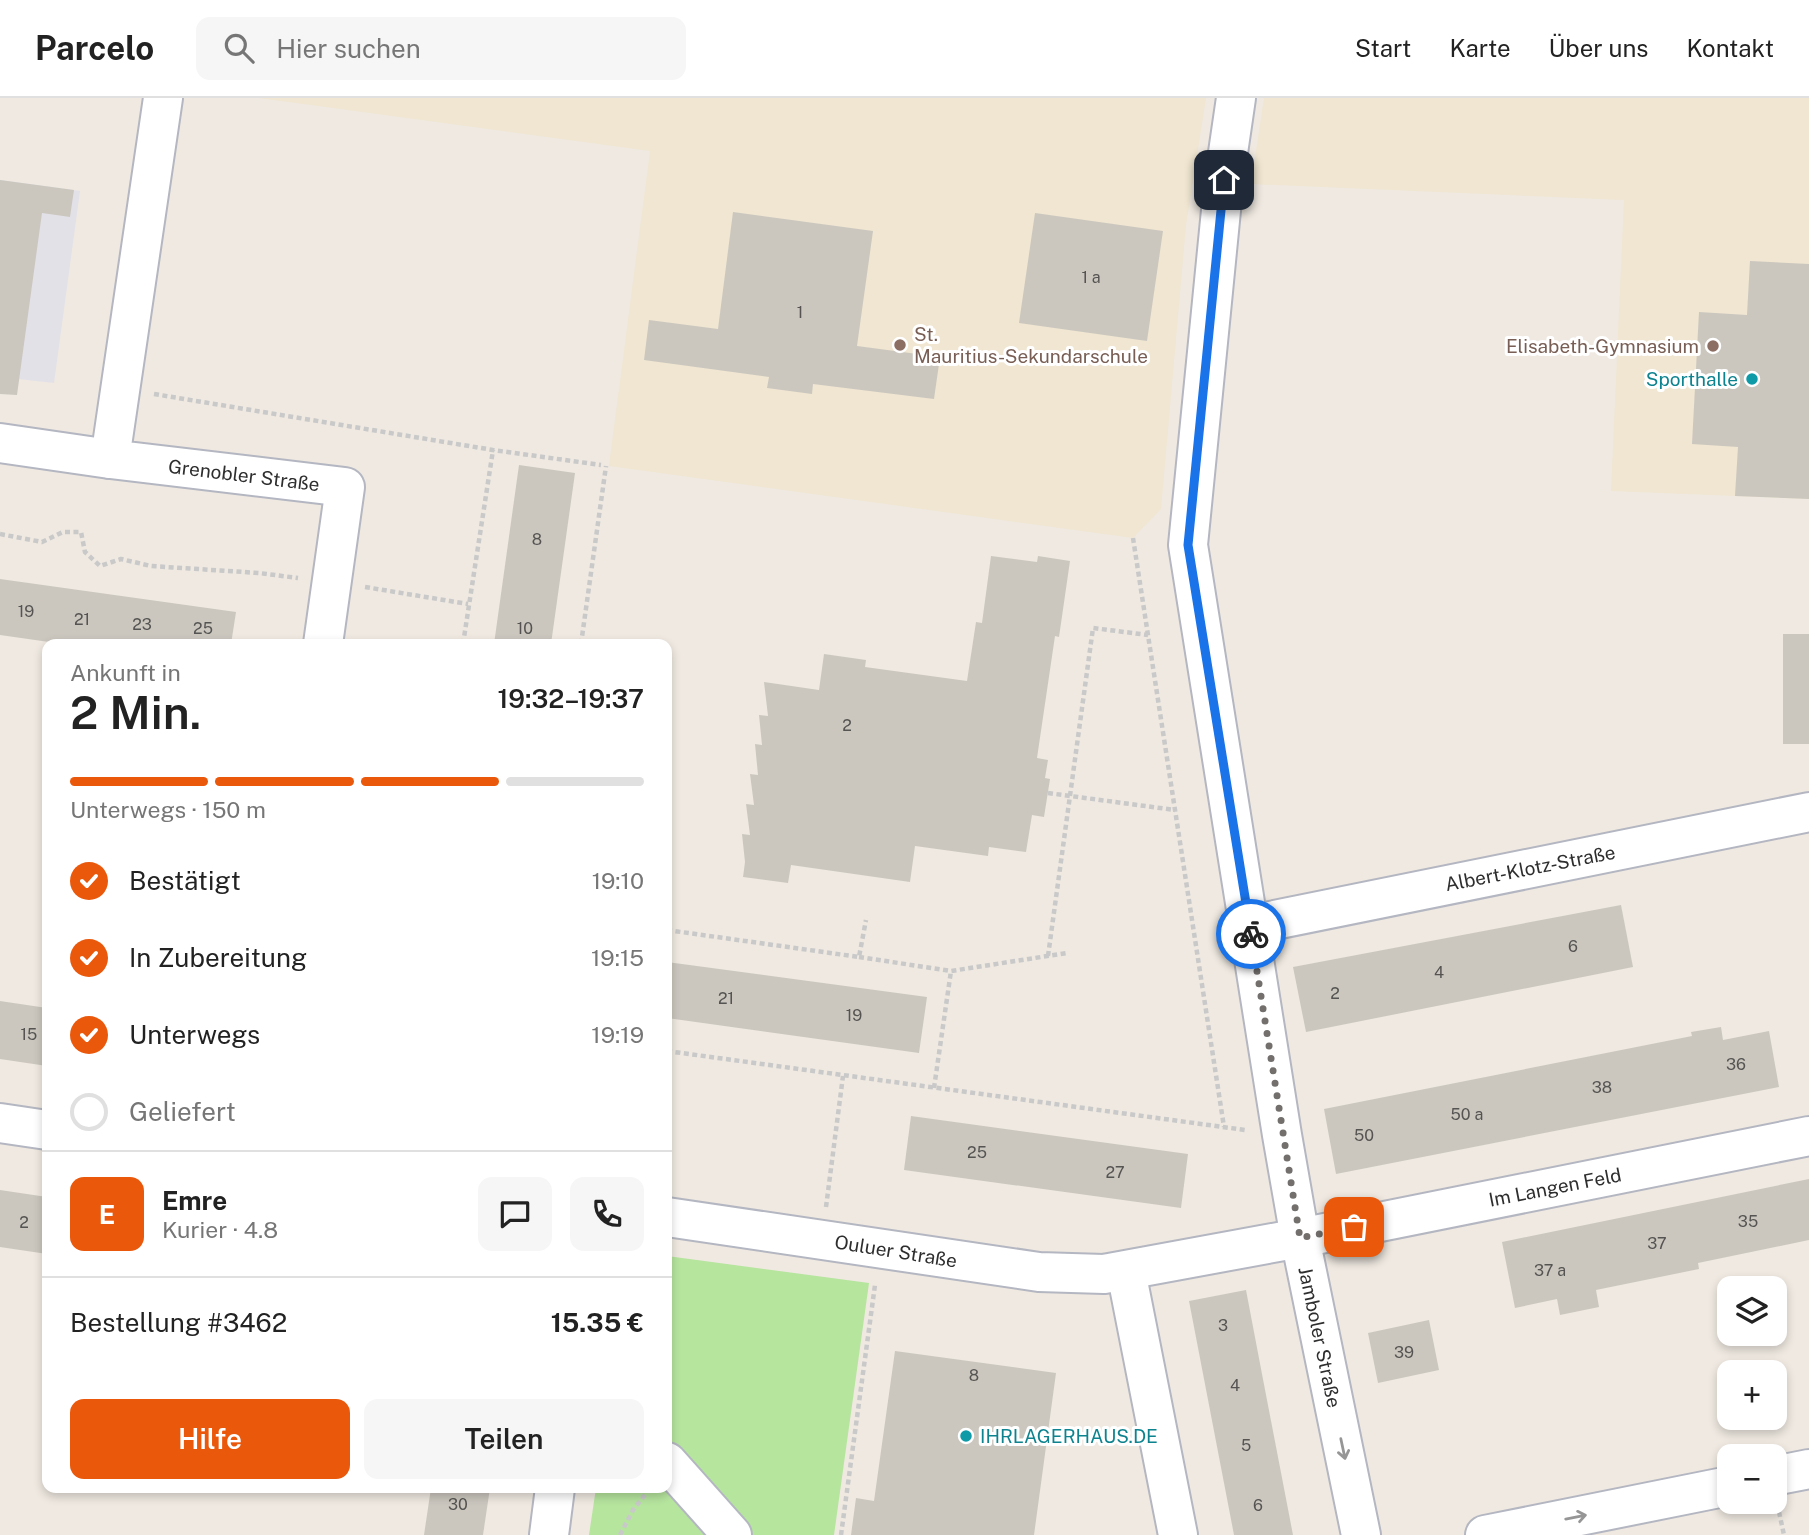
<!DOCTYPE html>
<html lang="de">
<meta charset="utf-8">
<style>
body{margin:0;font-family:"Public Sans",sans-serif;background:#f6f6f6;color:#222;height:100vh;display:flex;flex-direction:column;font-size:26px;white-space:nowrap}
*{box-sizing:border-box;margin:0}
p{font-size:23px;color:#767676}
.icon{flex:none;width:38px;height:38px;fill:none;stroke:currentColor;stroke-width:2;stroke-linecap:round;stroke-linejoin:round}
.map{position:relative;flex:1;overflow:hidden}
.sheet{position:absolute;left:42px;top:541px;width:630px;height:854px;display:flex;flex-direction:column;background:#fff;border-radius:14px;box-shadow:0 4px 10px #0003}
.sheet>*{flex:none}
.buttons{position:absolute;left:1717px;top:1178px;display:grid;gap:14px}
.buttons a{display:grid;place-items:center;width:70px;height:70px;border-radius:14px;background:#fff;box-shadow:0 4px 10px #0003;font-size:35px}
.pin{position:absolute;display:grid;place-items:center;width:60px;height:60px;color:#fff;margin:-30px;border-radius:14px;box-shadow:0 4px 10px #0006}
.courier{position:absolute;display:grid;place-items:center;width:70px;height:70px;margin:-35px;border:5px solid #1a73e8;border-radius:50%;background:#fff;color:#222;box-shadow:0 2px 9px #0007}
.head em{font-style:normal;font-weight:600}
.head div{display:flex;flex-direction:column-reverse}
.head{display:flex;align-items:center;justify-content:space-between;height:119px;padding:0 28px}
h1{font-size:46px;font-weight:600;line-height:52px}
.bar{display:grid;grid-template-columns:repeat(4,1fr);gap:10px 7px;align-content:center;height:84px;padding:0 28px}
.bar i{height:9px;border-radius:5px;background:#e0e0e0}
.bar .current{background:#ea580c}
.bar p{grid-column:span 4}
.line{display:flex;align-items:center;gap:18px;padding:0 28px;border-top:2px solid #e0e0e0}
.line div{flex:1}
.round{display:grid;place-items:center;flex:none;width:74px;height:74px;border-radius:14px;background:#f6f6f6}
ol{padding:0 28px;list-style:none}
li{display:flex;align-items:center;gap:21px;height:77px}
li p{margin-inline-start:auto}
li .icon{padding:7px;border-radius:50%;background:#ea580c;color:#fff;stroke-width:4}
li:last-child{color:#767676}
li i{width:38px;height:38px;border:4px solid #e0e0e0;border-radius:50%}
.button{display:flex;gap:14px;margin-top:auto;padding:14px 28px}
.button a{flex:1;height:80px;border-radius:14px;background:#ea580c;color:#fff;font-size:28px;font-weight:600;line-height:80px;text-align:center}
.button a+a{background:#f6f6f6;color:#222}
header{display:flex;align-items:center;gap:42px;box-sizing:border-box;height:98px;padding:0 35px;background:#fff;border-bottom:2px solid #e0e0e0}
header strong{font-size:33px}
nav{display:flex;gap:38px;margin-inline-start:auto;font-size:24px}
.search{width:490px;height:63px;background:#f6f6f6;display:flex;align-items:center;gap:18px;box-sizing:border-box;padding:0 24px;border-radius:14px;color:#767676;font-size:26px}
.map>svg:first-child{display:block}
.industrial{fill:#e3e1e8}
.education{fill:#f0e6d1}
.green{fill:#b6e59e}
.building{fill:#cbc7bf}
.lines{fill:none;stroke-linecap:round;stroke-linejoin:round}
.minor-casing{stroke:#b4b7c1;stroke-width:42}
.path{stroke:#c9c9c9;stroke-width:4.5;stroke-dasharray:5 3.5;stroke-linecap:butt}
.minor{stroke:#fff;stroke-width:38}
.oneway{stroke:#969696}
.done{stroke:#726f6d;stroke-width:7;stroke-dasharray:0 12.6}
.route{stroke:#1a73e8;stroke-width:9}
.education-dot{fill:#8d6e63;stroke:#fff;stroke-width:2.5}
.culture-dot{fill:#0f9aa8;stroke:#fff;stroke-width:2.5}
.labels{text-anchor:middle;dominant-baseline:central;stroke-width:6;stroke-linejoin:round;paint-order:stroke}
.number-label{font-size:16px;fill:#555452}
.education-label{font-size:19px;fill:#785e54;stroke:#fff;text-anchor:start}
.culture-label{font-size:19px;fill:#0d838f;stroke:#fff;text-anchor:end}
.street-label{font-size:19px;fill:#2e2e2e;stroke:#fff}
</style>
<header>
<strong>Parcelo</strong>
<div class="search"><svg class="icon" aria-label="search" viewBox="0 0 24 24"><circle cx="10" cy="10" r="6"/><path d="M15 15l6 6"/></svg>Hier suchen</div>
<nav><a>Start</a><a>Karte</a><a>Über uns</a><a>Kontakt</a></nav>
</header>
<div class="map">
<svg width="1809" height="1437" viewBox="0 0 1809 1437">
<rect width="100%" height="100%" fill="#efe9e1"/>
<!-- industrial -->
<polygon class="industrial" points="0,82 80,93 54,285 0,279"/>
<!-- education -->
<g class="education">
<polygon points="259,0 1206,0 1186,127 1161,411 1133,440 609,368 650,53"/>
<polygon points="1264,0 1809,0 1809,401 1611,393 1624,102 1251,86"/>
</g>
<!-- green -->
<polygon class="green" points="667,1158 869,1185 834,1437 589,1437 596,1390 667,1390"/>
<!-- building -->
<g class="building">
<polygon points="0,82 74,92 70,119 42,115 17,297 0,296"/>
<polygon points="733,114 873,133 857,248 940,259 934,301 813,286 812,296 767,290 769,279 644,262 649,222 718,231"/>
<polygon points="1035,115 1163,133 1147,243 1019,225"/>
<polygon points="1750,163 1809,166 1809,401 1735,398 1738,349 1692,346 1699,214 1747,217"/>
<polygon points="519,367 575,375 551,546 494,546"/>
<polygon points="991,458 1037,464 1038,458 1070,463 1059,539 1055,538 1037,660 1048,662 1045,680 1050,681 1044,719 1032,717 1026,754 989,749 988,758 915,748 910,784 791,767 788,785 743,779 745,764 742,736 750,737 746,706 754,707 750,676 758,677 755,646 762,647 759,617 768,618 764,584 819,592 824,556 866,562 865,569 967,583 976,524 982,525"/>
<polygon points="0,481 236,514 231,546 63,546 0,537"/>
<rect x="1783" y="536" width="26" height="110"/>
<polygon points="1621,807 1633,869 1306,934 1293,869"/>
<polygon points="667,864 927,899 919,955 667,920"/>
<polygon points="0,903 47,910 47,968 0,961"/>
<polygon points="1721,929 1723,942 1769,933 1779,989 1336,1076 1324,1011 1692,938 1691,934"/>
<polygon points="911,1018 1188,1056 1181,1110 904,1072"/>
<polygon points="1809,1081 1809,1142 1698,1165 1699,1171 1596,1192 1599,1209 1560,1217 1557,1201 1515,1210 1502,1144"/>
<polygon points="0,1092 47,1099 47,1156 0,1149"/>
<polygon points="1246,1192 1262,1276 1293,1437 1234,1437 1189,1203"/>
<polygon points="1429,1222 1439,1272 1378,1285 1368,1235"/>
<polygon points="895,1253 1056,1275 1034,1437 851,1437 856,1400 874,1403"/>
<polygon points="431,1390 490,1390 483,1437 424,1437"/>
</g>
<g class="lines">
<defs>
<g id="minor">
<polyline points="163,0 110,361 345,389 323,546"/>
<polyline points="1236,0 1224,82 1188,447 1282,1037 1300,1140 1361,1437"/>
<polyline points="0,345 110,361"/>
<polyline points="1250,827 1809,714"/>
<polyline points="0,1025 47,1032"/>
<polyline points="667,1119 1039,1174 1104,1176 1300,1140 1809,1038"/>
<polyline points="1126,1173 1178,1437"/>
<polyline points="667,1364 732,1437"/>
<polyline points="1774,1378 1809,1371"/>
<polyline points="549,1437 555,1390"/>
<polyline points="1485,1437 1729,1388"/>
</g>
</defs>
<!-- minor casing -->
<use href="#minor" class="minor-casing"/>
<!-- path -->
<g class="path">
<polyline points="154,296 493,352 601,367"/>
<polyline points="0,436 42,444 63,434 81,434 85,454 100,468 121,461 151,468 259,475 298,480"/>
<polyline points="1133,440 1224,1029"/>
<polyline points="365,489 468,506"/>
<polyline points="463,546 493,352"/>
<polyline points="581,546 606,368"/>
<polyline points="1048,695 1175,712"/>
<polyline points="667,832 859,859 866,822"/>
<polyline points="1048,858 1093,530 1148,537"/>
<polyline points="859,859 951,873 1067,855"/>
<polyline points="667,953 1245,1032"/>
<polyline points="934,990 951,873"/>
<polyline points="826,1109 843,978"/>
<polyline points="1779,1414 1784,1437"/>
<polyline points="620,1437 633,1412 648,1393"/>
<polyline points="841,1437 875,1187"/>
</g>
<!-- minor -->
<use href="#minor" class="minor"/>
</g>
<!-- one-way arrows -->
<defs><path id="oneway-shaft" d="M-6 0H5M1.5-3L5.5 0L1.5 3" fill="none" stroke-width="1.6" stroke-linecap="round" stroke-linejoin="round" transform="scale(1.75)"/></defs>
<g class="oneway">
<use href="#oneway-shaft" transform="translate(1343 1351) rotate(78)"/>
<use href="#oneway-shaft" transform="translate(1576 1419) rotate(-11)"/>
</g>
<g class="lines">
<!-- done -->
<polyline class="done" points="1251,836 1300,1140 1354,1129"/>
<!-- route -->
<polyline class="route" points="1224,82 1188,447 1251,836"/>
</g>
<!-- markers -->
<g class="education-dot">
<circle cx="900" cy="247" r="7"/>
<circle cx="1713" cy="248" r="7"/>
</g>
<g class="culture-dot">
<circle cx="1752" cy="281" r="7"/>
<circle cx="966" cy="1338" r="7"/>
</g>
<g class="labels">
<!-- number labels -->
<g class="number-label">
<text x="1091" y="179">1 a</text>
<text x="800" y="214">1</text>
<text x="537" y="441">8</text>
<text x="26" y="513">19</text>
<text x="82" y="521">21</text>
<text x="142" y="526">23</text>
<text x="203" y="530">25</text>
<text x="525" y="530">10</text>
<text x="847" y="627">2</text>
<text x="1573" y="848">6</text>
<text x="1439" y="874">4</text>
<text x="1335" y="895">2</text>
<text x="726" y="900">21</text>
<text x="854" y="917">19</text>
<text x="29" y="936">15</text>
<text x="1736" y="966">36</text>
<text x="1602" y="989">38</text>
<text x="1467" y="1016">50 a</text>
<text x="1364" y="1037">50</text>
<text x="977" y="1054">25</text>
<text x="1115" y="1074">27</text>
<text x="1748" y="1123">35</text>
<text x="24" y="1124">2</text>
<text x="1657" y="1145">37</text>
<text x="1550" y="1172">37 a</text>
<text x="1223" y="1227">3</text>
<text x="1404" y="1254">39</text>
<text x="974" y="1277">8</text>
<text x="1235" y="1287">4</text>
<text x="1246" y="1347">5</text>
<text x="458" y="1406">30</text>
<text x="1258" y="1407">6</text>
</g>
<!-- education labels -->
<g class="education-label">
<text x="914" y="236">St.<tspan x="914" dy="22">Mauritius-Sekundarschule</tspan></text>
<text x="1699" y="248" text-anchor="end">Elisabeth-Gymnasium</text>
</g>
<!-- culture labels -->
<g class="culture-label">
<text x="1738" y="281">Sporthalle</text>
<text x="980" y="1338" text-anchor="start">IHRLAGERHAUS.DE</text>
</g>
<!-- street labels -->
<g class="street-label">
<text transform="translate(244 377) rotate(7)">Grenobler Straße</text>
<text transform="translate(1530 770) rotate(-11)">Albert-Klotz-Straße</text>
<text transform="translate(1555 1089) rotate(-11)">Im Langen Feld</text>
<text transform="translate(896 1153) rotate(9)">Ouluer Straße</text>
<text transform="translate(1320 1239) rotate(78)">Jamboler Straße</text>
</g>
</g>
</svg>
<div class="buttons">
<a><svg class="icon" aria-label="layers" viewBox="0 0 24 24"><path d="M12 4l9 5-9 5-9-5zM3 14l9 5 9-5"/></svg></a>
<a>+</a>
<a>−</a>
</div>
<div class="pin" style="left:1354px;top:1129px;background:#ea580c"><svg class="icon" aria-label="bag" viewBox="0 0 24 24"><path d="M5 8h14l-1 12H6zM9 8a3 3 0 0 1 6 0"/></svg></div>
<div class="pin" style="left:1224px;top:82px;background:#1f2937"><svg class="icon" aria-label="home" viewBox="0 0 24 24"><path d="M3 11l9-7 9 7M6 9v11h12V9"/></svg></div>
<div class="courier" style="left:1251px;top:836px"><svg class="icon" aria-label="bike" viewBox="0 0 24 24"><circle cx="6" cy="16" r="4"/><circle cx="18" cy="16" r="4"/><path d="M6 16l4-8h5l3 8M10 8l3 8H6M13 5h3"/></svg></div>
<section class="sheet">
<div class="head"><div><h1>2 Min.</h1><p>Ankunft in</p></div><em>19:32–19:37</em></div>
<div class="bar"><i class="current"></i><i class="current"></i><i class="current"></i><i></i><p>Unterwegs · 150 m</p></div>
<ol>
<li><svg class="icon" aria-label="check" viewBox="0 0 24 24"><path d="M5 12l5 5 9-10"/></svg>Bestätigt<p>19:10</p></li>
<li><svg class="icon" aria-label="check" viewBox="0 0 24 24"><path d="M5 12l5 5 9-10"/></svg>In Zubereitung<p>19:15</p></li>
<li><svg class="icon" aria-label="check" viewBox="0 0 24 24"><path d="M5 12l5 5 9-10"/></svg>Unterwegs<p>19:19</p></li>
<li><i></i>Geliefert</li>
</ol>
<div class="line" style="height:126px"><b class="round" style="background:#ea580c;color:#fff">E</b><div><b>Emre</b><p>Kurier · 4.8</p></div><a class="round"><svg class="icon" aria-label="chat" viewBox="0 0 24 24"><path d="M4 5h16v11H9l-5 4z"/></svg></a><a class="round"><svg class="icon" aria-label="phone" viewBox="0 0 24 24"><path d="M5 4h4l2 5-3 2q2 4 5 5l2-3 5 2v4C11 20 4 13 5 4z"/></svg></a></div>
<div class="line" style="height:91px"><div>Bestellung #3462</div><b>15.35 €</b></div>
<div class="button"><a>Hilfe</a><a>Teilen</a></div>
</section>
</div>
